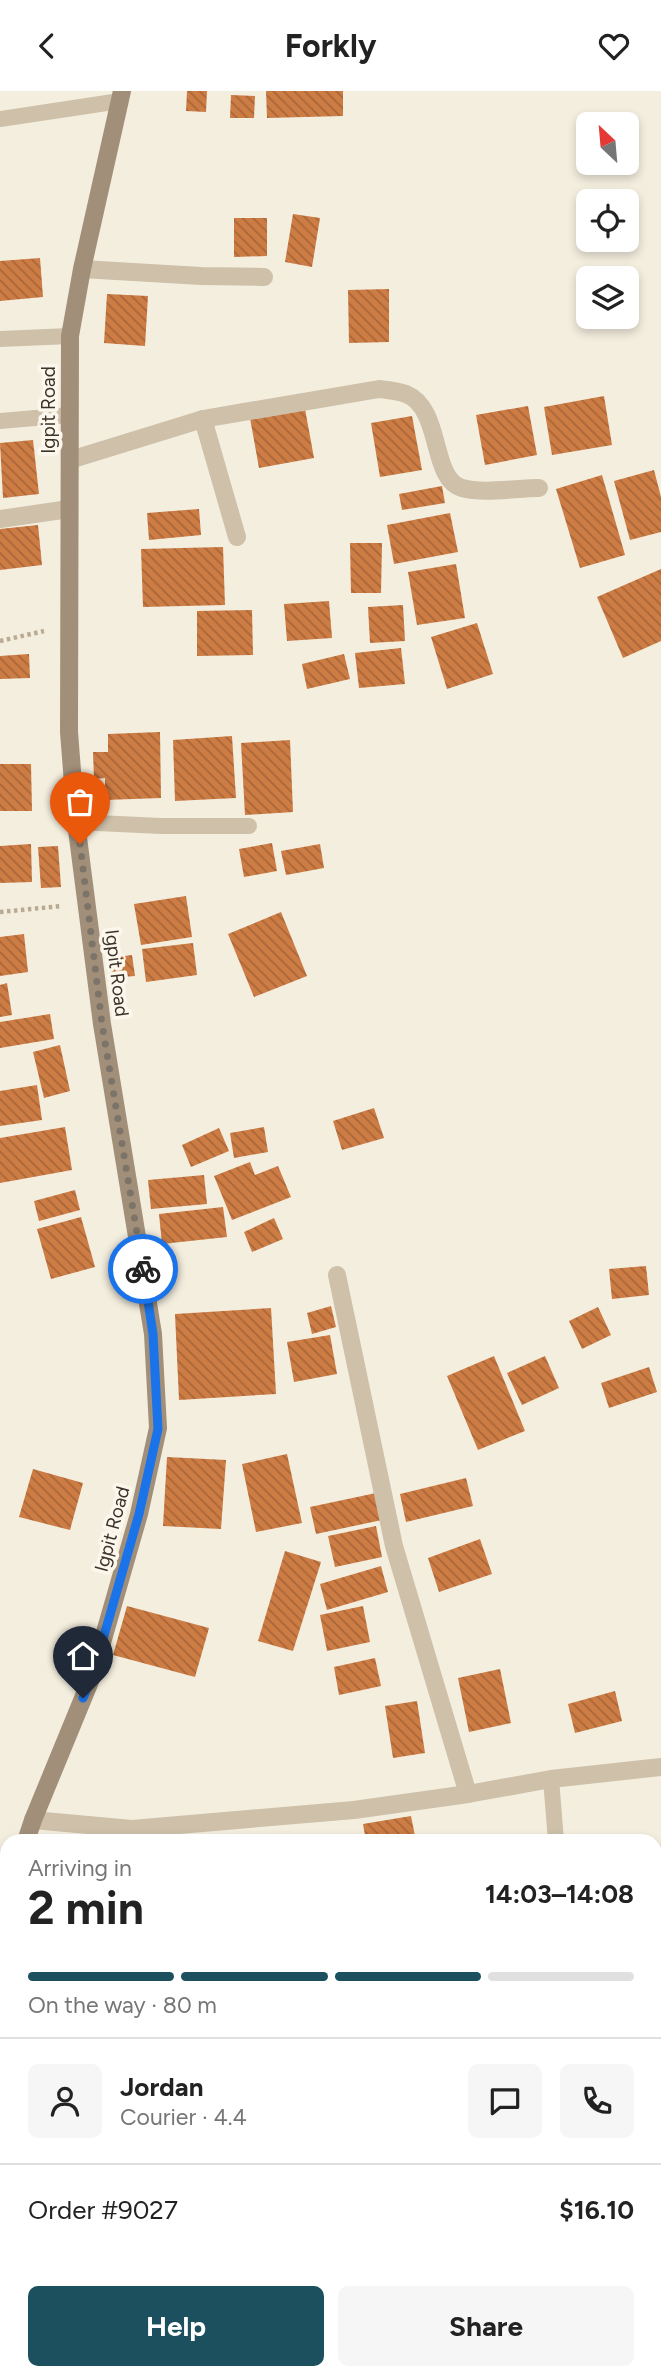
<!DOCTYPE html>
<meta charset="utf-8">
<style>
body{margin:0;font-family:Figtree,sans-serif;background:#f6f6f6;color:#222;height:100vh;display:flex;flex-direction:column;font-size:26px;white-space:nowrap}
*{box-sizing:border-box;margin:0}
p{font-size:23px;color:#767676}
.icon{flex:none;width:38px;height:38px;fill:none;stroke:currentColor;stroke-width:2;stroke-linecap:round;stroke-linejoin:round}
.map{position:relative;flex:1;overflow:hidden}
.details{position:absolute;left:0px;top:1743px;width:662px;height:546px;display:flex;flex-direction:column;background:#fff;border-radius:21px 21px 0 0;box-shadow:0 4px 10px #0003}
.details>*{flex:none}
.needle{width:46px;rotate:334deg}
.fabs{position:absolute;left:576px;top:21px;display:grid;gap:14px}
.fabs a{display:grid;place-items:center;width:63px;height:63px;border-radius:10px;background:#fff;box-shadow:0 4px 10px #0003;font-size:35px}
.pin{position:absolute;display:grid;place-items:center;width:60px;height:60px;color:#fff;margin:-72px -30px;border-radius:50% 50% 50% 0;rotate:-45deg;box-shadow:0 0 7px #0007}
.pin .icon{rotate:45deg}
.courier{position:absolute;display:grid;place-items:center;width:70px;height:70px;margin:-35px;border:5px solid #1a73e8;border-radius:50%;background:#fff;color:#222;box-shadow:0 2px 9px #0007}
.head em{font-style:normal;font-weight:700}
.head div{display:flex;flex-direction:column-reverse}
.head{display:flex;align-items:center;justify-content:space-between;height:119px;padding:0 28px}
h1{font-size:46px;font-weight:700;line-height:52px}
.bar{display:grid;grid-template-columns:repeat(4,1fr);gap:10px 7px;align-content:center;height:84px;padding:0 28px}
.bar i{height:9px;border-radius:5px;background:#e0e0e0}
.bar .active{background:#1c505f}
.bar p{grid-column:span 4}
.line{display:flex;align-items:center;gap:18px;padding:0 28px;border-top:2px solid #e0e0e0}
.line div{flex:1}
.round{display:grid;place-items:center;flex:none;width:74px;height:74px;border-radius:10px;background:#f6f6f6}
.primary-button{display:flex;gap:14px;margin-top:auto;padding:14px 28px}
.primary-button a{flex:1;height:80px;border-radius:10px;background:#1c505f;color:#fff;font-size:28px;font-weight:700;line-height:80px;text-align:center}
.primary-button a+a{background:#f6f6f6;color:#222}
header{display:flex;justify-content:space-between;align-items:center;height:91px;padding:0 28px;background:#fff;font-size:32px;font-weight:700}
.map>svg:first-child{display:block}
.building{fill:url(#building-back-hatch)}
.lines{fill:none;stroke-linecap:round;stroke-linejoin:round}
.path{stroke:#baaa93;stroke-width:4.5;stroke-dasharray:3.5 3.5;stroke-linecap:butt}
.lane{stroke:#cec0a9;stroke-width:16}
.street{stroke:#cec0a9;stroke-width:18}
.secondary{stroke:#a28f7a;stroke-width:18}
.done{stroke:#7c7469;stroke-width:7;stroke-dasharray:0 12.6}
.route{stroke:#1a73e8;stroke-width:9}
.labels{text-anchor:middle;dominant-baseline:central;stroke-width:7;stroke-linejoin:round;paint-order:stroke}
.street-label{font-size:19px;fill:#3b3229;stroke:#fbf7ec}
</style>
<header><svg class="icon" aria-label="back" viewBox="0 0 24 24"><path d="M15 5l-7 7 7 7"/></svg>Forkly<svg class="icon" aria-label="heart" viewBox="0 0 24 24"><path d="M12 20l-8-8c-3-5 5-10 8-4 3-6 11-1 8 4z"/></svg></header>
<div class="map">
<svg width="661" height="2289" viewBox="0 0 661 2289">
<defs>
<pattern id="building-back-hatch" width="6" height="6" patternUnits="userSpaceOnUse" patternTransform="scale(1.75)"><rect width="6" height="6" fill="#cd7c44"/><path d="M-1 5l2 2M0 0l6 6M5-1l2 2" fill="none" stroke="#a86639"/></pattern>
</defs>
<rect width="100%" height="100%" fill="#f4eedf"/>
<!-- building -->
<g class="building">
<polygon points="187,0 207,0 206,21 186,20"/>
<polygon points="266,0 343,0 343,25 267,27"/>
<polygon points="231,4 255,5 254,27 230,27"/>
<polygon points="293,123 320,127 312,176 285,171"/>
<polygon points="234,127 267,127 267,165 234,166"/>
<polygon points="40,167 43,206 0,210 0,170"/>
<polygon points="389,198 389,251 349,252 348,199"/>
<polygon points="107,203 148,205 145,255 104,252"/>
<polygon points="604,305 612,354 552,364 544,316"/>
<polygon points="528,315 537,364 485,374 476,324"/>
<polygon points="305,318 314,367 259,377 250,327"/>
<polygon points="412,325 422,379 380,386 371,332"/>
<polygon points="33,349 39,403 3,407 0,352"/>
<polygon points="654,379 661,406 661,441 630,449 614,390"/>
<polygon points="602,384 625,464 580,477 556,398"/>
<polygon points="442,395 445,412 402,419 399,403"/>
<polygon points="199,418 201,444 149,449 147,422"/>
<polygon points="450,422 458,461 394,473 387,434"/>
<polygon points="38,434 42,474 0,479 0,438"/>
<polygon points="350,452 382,452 381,502 351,502"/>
<polygon points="223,456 225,514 143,516 141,458"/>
<polygon points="456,473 465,527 417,534 408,481"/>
<polygon points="661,478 661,550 623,567 597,506"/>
<polygon points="329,510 332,547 287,550 284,513"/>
<polygon points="403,514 405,550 370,552 368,516"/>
<polygon points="252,519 253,564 197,565 197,520"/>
<polygon points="477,532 493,583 447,598 431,546"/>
<polygon points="401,557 405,593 359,597 355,562"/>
<polygon points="29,563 30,587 0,588 0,565"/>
<polygon points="344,563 350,588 307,598 302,573"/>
<polygon points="160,641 161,707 105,709 105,687 94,688 93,661 108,661 108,643"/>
<polygon points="232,645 236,707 175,710 173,649"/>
<polygon points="290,649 293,721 245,724 241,652"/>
<polygon points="0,673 31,673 32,720 0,720"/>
<polygon points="272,752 277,780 244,786 239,758"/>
<polygon points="31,753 32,791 0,792 0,755"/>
<polygon points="320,753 324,777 286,784 281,760"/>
<polygon points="58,755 61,796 41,797 38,756"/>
<polygon points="186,805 192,846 141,854 134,813"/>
<polygon points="281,821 307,885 254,906 228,843"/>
<polygon points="24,843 28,881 0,885 0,846"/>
<polygon points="193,852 197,884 146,891 142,858"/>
<polygon points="132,864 135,885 110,887 109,867"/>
<polygon points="7,892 12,924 0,926 0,894"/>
<polygon points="50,923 54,948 0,957 0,931"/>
<polygon points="60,954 70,1000 44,1007 33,961"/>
<polygon points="37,994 42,1029 0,1035 0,1000"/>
<polygon points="374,1017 384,1047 342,1059 333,1030"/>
<polygon points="65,1036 72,1079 0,1092 0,1047"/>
<polygon points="264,1036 268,1061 234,1067 230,1042"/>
<polygon points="219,1037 229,1060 191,1076 182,1054"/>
<polygon points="250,1071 255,1084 278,1075 291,1106 232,1129 214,1085"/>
<polygon points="204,1084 207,1113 151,1118 148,1089"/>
<polygon points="75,1099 80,1119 39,1130 34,1110"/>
<polygon points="223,1116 227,1146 162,1153 159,1123"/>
<polygon points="81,1126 95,1176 51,1188 37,1138"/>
<polygon points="274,1127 283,1148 252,1161 244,1141"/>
<polygon points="646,1175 649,1204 612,1208 609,1178"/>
<polygon points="331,1215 336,1236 312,1243 307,1222"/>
<polygon points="598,1216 611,1244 582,1258 569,1230"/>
<polygon points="271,1217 276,1303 179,1309 175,1223"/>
<polygon points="330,1244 337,1283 294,1291 287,1251"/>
<polygon points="494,1265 525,1340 478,1359 447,1285"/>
<polygon points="545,1265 559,1297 522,1314 507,1282"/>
<polygon points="649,1276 657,1301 609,1317 601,1292"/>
<polygon points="287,1363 302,1432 256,1441 242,1373"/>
<polygon points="167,1366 226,1369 221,1438 163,1435"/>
<polygon points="33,1378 83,1392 70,1439 19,1426"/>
<polygon points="466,1387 473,1415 406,1431 400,1403"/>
<polygon points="376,1402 382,1429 316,1443 310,1416"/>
<polygon points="376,1435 382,1466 335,1476 328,1445"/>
<polygon points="480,1448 492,1483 439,1501 428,1467"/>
<polygon points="285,1460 321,1471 293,1560 258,1550"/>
<polygon points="381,1475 388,1501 327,1519 320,1493"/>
<polygon points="127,1515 209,1537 195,1586 113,1564"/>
<polygon points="363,1515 370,1551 327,1560 320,1524"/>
<polygon points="375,1567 381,1595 339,1604 334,1576"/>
<polygon points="500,1578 511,1632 469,1641 458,1587"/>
<polygon points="615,1600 622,1630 575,1642 568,1613"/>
<polygon points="417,1610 425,1662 393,1667 385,1615"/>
<polygon points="411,1725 416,1750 366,1750 363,1733"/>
<polygon points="160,1740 197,1749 197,1750 158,1750"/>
<polygon points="102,1744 122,1749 122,1750 100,1750"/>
<polygon points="5,1991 7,1993 7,2031 0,2025 0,1997"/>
<polygon points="7,2112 7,2149 0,2142 0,2118"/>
<polygon points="661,2156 661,2178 654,2165 654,2160"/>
<polygon points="0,2174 7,2180 7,2214 0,2221"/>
<polygon points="661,2281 661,2289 645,2289"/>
<polygon points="184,2282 266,2282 273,2289 191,2289"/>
<polygon points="299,2282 342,2282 335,2289 306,2289"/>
<polygon points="589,2282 592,2289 576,2289"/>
<polygon points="591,2282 641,2282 643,2286 638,2289 595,2289"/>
</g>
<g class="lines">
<!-- path -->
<g class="path">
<polyline points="0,550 44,540"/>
<polyline points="0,821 62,815"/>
</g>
<!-- lane -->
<g class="lane">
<polyline points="0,28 120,10"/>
<polyline points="0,248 70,245"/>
<polyline points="0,330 70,324"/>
<polyline points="76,731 161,735 249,735"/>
<polyline points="551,1688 556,1750"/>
</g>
<!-- street -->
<g class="street">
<polyline points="82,178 201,185 264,186"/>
<polyline points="203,328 237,446"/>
<path d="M70,369L203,328L379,298C387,299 398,300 406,303C443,318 430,388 462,397C483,403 517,397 539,397"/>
<polyline points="0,428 69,418"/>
<polyline points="337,1184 394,1455 468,1703"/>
<polyline points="33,1729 132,1738 354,1719 468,1703 551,1688 661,1676"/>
<polyline points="0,2040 7,2044"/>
<polyline points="284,2282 291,2289"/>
<polyline points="423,2282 424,2289"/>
</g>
<!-- secondary -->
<g class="secondary">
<polyline points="26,1750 33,1729 93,1583 139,1423 158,1337 153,1243 102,933 76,731 69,641 70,245 82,178 122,0"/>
<polyline points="0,1833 7,1811"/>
</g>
</g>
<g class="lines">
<!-- done -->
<polyline class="done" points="80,753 102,933 143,1178"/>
<!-- route -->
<polyline class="route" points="83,1607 93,1583 139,1423 158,1338 153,1243 143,1178"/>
</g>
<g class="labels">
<!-- street labels -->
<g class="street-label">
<text transform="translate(48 319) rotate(-90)">Igpit Road</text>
<text transform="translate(117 882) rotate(83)">Igpit Road</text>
<text transform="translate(112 1438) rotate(-75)">Igpit Road</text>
</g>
</g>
</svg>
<div class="fabs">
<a><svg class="needle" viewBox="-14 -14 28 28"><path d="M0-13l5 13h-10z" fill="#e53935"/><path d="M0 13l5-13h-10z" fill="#767676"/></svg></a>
<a><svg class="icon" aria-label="locate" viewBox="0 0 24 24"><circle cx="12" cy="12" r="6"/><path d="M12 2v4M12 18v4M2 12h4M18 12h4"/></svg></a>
<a><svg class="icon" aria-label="layers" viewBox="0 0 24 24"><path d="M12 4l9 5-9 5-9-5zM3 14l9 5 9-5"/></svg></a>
</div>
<div class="pin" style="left:80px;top:753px;background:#ea580c"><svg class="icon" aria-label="bag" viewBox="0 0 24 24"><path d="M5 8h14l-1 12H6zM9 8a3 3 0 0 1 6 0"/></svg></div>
<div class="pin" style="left:83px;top:1607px;background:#1f2937"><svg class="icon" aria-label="home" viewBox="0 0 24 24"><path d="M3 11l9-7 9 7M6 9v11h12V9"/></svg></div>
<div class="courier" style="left:143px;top:1178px"><svg class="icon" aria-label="bike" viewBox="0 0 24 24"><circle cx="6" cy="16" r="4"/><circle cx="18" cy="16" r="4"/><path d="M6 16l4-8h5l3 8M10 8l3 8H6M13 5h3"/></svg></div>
<section class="details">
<div class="head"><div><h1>2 min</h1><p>Arriving in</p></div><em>14:03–14:08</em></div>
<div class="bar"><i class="active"></i><i class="active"></i><i class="active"></i><i></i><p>On the way · 80 m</p></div>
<div class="line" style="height:126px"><a class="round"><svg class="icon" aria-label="person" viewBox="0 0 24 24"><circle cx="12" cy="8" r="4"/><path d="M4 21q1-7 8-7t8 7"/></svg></a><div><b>Jordan</b><p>Courier · 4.4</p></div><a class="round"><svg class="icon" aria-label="chat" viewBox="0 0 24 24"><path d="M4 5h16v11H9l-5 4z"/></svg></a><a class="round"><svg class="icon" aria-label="phone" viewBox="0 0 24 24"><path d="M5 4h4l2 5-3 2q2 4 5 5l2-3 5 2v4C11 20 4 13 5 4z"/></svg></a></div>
<div class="line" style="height:91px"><div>Order #9027</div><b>$16.10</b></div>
<div class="primary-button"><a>Help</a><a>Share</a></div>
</section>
</div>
